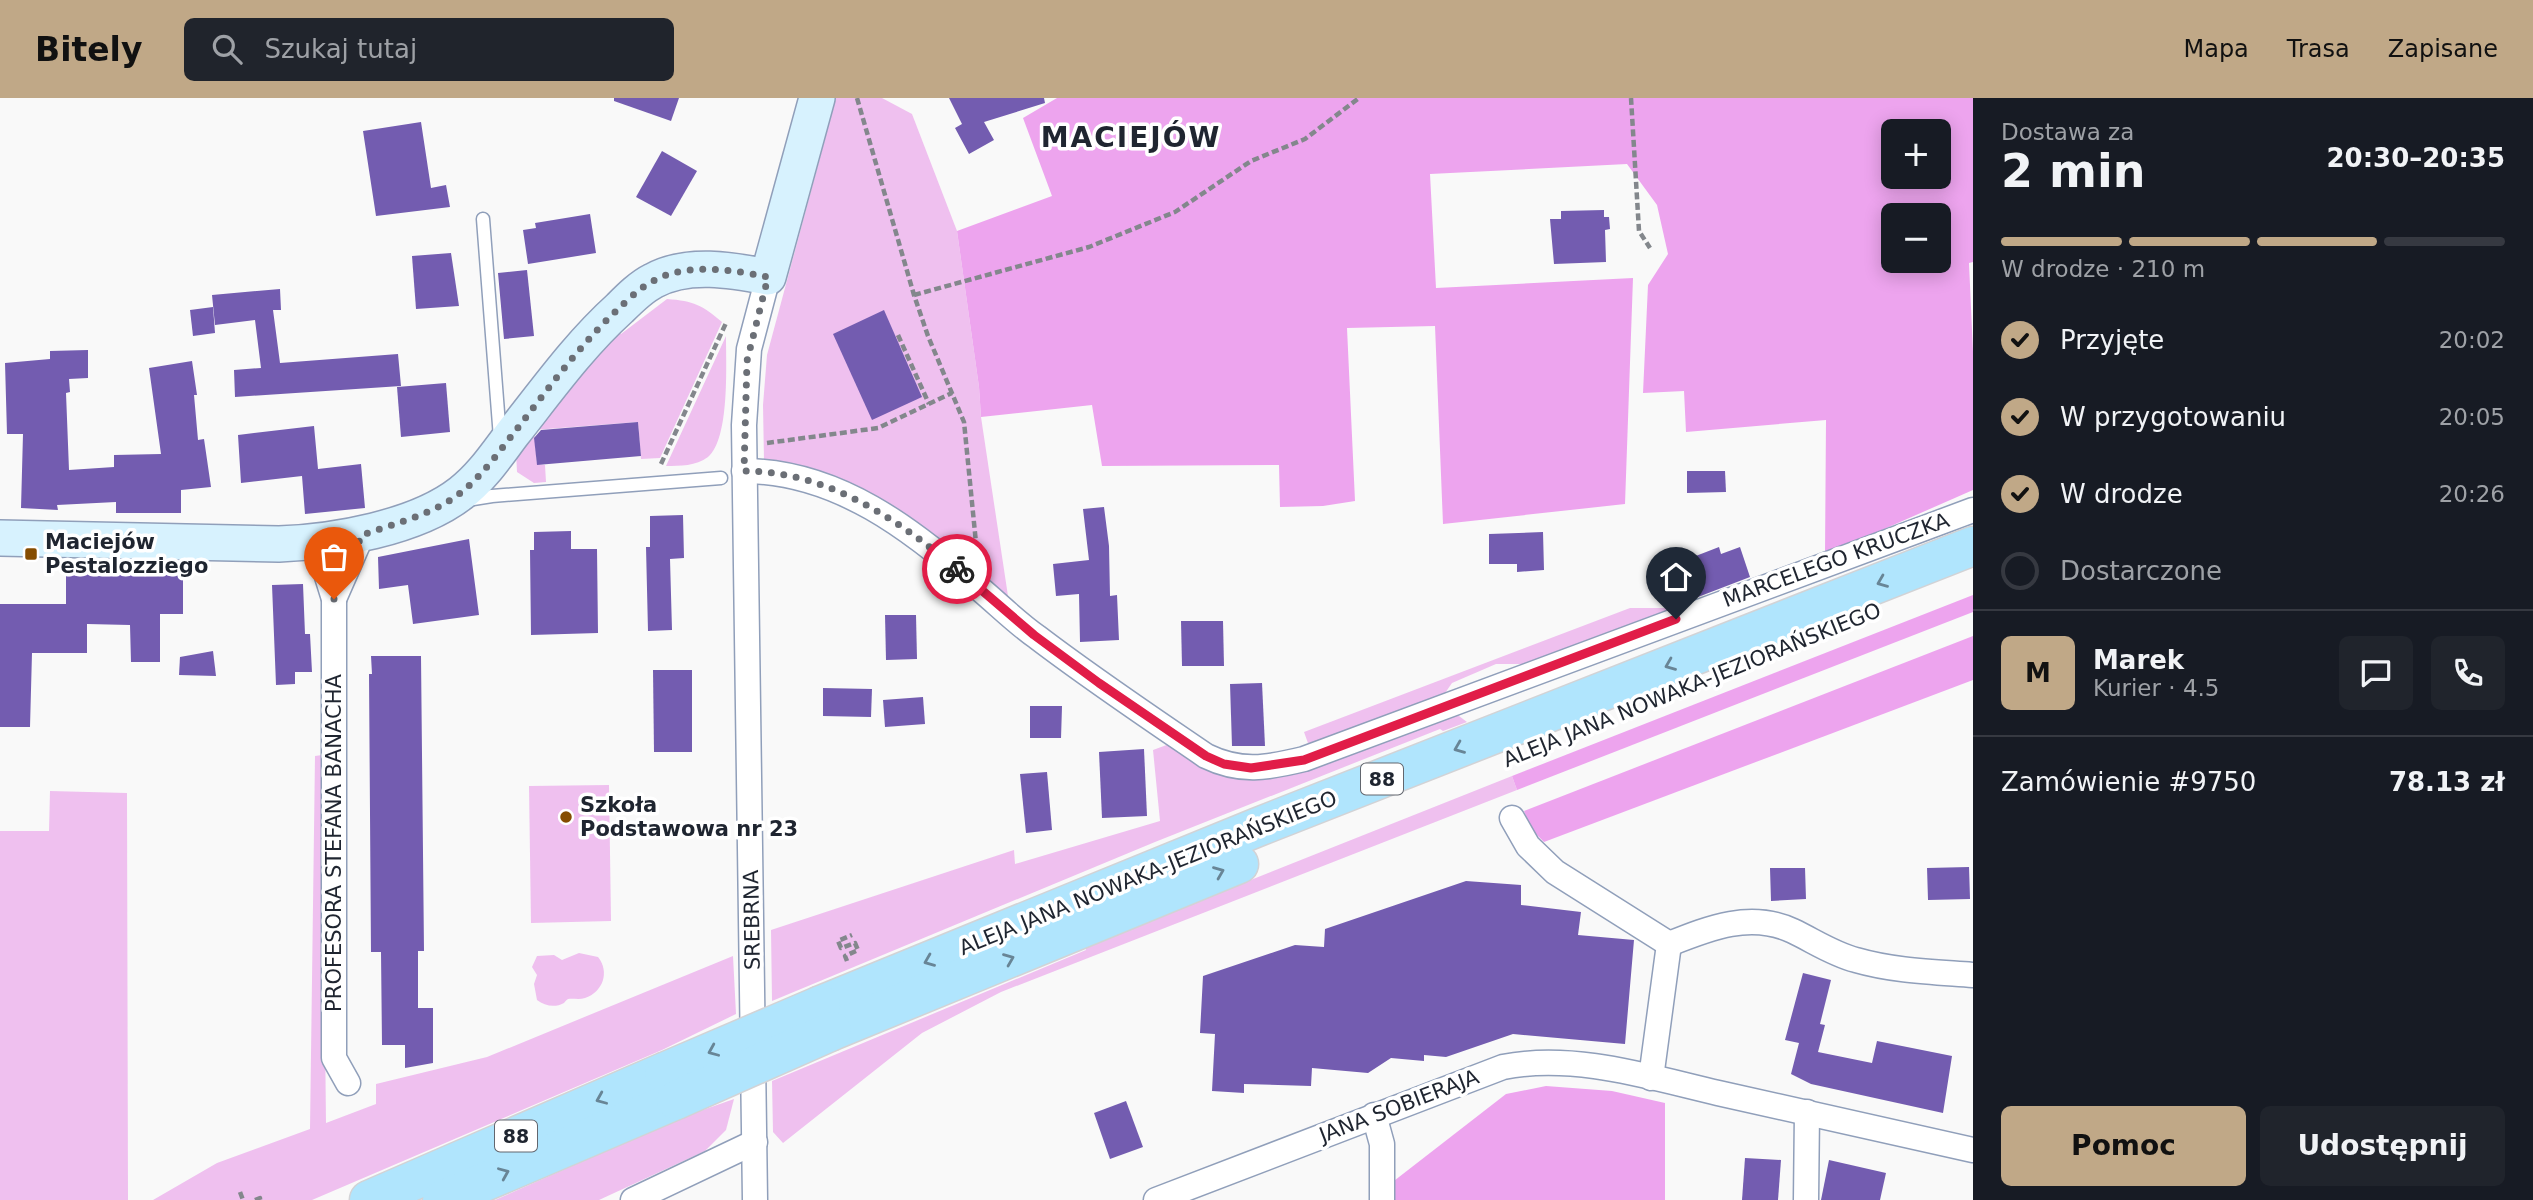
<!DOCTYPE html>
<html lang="pl">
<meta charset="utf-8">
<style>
body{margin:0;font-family:"DejaVu Sans",sans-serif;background:#20242c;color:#f1f3f6;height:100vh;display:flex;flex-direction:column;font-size:26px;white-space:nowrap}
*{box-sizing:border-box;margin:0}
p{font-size:23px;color:#9ea1a6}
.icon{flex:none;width:38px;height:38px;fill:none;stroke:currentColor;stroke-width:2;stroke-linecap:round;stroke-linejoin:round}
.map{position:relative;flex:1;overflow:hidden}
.drawer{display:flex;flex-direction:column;background:#171b24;width:560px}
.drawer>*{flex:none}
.fabs{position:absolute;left:1881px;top:21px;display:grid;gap:14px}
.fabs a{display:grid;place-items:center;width:70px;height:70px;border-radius:10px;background:#171b24;box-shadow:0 4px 18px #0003;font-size:35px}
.pin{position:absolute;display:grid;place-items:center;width:60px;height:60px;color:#fff;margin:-72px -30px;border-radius:50% 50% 50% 0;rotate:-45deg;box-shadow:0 0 7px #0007}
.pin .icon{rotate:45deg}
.courier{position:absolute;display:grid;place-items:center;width:70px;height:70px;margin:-35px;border:5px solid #e11d48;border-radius:50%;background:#fff;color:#222;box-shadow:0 2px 9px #0007}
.overview em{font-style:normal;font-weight:700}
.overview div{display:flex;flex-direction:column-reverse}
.overview{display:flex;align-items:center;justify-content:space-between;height:119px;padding:0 28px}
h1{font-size:46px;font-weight:700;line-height:52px}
.bar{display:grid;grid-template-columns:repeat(4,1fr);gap:10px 7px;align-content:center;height:84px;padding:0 28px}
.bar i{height:9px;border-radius:5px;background:#363941}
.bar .active{background:#c0a887}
.bar p{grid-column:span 4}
.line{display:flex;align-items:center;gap:18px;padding:0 28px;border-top:2px solid #363941}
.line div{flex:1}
.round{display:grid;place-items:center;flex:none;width:74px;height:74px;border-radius:10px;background:#20242c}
ol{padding:0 28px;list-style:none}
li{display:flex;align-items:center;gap:21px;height:77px}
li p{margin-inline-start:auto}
li .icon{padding:7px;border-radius:50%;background:#c0a887;color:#111;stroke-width:4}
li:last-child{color:#9ea1a6}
li i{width:38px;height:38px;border:4px solid #363941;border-radius:50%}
.primary-button{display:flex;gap:14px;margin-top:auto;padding:14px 28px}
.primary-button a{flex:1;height:80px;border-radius:10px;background:#c0a887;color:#111;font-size:28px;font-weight:700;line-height:80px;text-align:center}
.primary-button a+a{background:#20242c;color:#f1f3f6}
header{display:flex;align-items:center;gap:42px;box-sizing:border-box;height:98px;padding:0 35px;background:#c0a887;color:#111}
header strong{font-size:33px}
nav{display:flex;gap:38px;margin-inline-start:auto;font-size:24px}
.search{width:490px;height:63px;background:#20242c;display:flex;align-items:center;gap:18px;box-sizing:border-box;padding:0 24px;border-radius:10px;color:#9ea1a6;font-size:26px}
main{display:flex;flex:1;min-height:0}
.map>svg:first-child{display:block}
.green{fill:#efc0ef}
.forest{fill:#eda4ee;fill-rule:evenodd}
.building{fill:#735cb0}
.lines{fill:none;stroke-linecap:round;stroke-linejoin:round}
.lane-casing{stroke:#909fba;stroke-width:15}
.street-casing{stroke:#909fba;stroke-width:27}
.secondary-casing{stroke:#909fba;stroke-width:38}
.primary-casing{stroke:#d2d3d6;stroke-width:41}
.path{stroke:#83878c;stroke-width:4.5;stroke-dasharray:7 3.5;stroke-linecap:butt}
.lane{stroke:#fff;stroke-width:12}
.street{stroke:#fff;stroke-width:24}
.secondary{stroke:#d7f2fe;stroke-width:35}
.primary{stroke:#b0e5fd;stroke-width:38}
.primary-bridge-casing{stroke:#d2d3d6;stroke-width:41;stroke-linecap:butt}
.primary-bridge{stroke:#b0e5fd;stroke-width:38}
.oneway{stroke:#688596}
.done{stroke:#6b6f76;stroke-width:7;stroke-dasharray:0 12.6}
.route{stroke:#e11d48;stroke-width:9}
.poi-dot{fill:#854c00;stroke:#fff;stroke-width:2.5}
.labels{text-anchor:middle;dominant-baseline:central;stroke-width:7;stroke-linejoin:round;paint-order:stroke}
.shield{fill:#fff;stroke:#62666e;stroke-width:2}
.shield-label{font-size:19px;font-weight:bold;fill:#1f2530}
.poi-label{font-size:21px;font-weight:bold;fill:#1f2530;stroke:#fff;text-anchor:start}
.street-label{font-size:21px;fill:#1f2530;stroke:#fff}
.district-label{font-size:28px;font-weight:bold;letter-spacing:2px;fill:#1f2530;stroke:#fff}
</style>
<header>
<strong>Bitely</strong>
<div class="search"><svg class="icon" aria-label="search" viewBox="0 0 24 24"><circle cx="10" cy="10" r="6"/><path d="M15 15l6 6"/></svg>Szukaj tutaj</div>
<nav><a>Mapa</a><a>Trasa</a><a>Zapisane</a></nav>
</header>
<main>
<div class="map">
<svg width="1973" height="1102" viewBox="0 0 1973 1102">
<rect width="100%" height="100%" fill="#f9f9f9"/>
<!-- green -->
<g class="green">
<polygon points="836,0 882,0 912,16 957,133 979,289 981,319 1008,498 914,426 764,363 763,307 767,257"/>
<path d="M667,201C694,203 702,207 722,224L660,360L641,361L638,324L534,332L537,366L545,367L546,384L534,385L517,374L516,353L616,231L621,236Z"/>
<path d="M726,238C726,266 730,341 708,359C696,368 680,368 666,368Z"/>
<polygon points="1630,510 1680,510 1523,566 1496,566 1452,585 1443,598 1309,648 1304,634"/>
<polygon points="1451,612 1467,624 1443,633 1440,631 1155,744 772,903 771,832 1014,752 1015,766 1160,723 1153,652 1172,645 1222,673"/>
<polygon points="322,657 326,1025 376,1006 376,986 487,959 733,858 736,916 662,952 312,1102 153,1102 217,1065 310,1031 315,658"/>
<polygon points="1512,678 1517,692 1001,894 922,935 783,1045 773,1034 772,983 1086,852 1085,848"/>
<polygon points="609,687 611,823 531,825 529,688"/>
<polygon points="50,693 127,695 128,1102 0,1102 0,733 49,733"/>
<path d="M579,855L598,859C610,874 603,894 585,900C579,902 573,900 568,901C566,902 565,904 564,905C555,910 545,908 537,902L534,886L537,877L532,869L537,858L554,857L562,862Z"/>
<polygon points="734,1001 726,1032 705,1053 599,1102 495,1102 683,1019"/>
</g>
<!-- forest -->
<g class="forest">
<path d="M1057,0H1973V164L1969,165L1973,254V392L1825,457L1826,322L1686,334L1684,293L1643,295L1648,187L1668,156L1657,107L1627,66L1430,76L1436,190L1633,180L1625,406L1443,426L1435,228L1347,230L1355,403L1323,408L1280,409L1279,367L1102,368L1092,307L981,319L979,289L957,133L1052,98L1023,20ZM1894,33H1939V79H1894ZM1894,117H1939V163H1894Z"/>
<polygon points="1973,497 1973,514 1517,692 1512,678"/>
<polygon points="1973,538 1973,582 1544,744 1531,731 1524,713"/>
<polygon points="1546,988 1612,993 1665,1005 1665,1102 1390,1102 1390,1086 1506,996"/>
</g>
<!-- building -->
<g class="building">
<polygon points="614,0 679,0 671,23 614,3"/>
<polygon points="949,0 1044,0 1045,5 984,24 994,42 969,56 955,30 962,26"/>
<polygon points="421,24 431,90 446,87 450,109 376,118 363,33"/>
<polygon points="662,53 697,73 671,118 636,99"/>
<polygon points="1604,112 1604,119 1609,119 1610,131 1605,132 1606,164 1554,166 1550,121 1561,121 1561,113"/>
<polygon points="590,116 596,155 528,166 523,132 536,130 535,125"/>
<polygon points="451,155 459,208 416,211 412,158"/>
<polygon points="527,172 534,238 504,241 498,175"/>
<polygon points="280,191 281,212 273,212 280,265 398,256 401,288 235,299 234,272 261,270 255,222 215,227 212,197"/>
<polygon points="213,209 215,235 193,238 190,212"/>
<polygon points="884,212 922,299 872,322 833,236"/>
<polygon points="88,252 88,280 69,281 70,294 66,295 69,372 114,369 114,357 161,356 149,270 192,263 197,297 194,297 198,342 204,341 211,389 181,392 181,415 116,415 116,404 57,407 58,412 21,410 23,336 7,336 5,265 50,261 50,253"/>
<polygon points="446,285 450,334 401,339 397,289"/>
<polygon points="638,324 641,358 537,367 534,340 541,332"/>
<polygon points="314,328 318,371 361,366 365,410 305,416 302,378 241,385 238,337"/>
<polygon points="1687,373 1725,373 1726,394 1687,395"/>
<polygon points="1104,409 1109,448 1110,498 1117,497 1119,542 1080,544 1079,496 1056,498 1053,466 1089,462 1083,411"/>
<polygon points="683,417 684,460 670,461 672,532 648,533 646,449 650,449 650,418"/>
<polygon points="571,433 571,451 597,451 598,535 531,537 530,452 534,452 534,434"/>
<polygon points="1543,434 1544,472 1517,474 1517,466 1489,466 1489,436"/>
<polygon points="469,441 479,517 413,526 408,487 379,491 378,459"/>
<polygon points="1719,449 1721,456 1740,449 1750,479 1698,499 1688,470 1688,461"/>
<polygon points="66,476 183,477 183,516 160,516 160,564 131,564 130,527 87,526 87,555 32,555 30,629 0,629 0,506 66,506"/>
<polygon points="303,486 305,536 310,536 312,574 295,574 295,586 276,587 272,487"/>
<polygon points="885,517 916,517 917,561 886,562"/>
<polygon points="1181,523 1223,523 1224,568 1182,568"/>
<polygon points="213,553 216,578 179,577 180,559"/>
<polygon points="371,558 421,558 424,853 418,853 418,910 433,910 433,965 405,970 405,947 382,947 381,854 371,854 369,576 372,576"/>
<polygon points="653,572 692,572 692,654 654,654"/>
<polygon points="1262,585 1265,648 1232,648 1230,586"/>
<polygon points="823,590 872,591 871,619 823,618"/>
<polygon points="923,599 925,626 885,629 883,602"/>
<polygon points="1030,608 1062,608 1061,640 1030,640"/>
<polygon points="1144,651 1147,718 1102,720 1099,654"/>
<polygon points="1047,674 1052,732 1026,735 1020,676"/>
<polygon points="1969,769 1970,801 1928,802 1927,770"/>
<polygon points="1770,770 1805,770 1806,801 1771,803"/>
<polygon points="1466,783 1521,787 1521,807 1581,814 1578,837 1634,842 1625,946 1513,936 1446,959 1424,957 1424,963 1391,960 1368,975 1312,970 1311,988 1244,986 1244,995 1212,993 1215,936 1200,935 1203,878 1295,847 1324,849 1325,831"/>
<polygon points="1803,875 1831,882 1820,926 1825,927 1818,954 1872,965 1877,943 1952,958 1943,1015 1811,986 1791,976 1799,945 1785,942"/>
<polygon points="1126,1003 1143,1049 1110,1061 1094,1015"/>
<polygon points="1745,1060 1781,1062 1778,1102 1742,1102"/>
<polygon points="1829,1062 1886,1075 1880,1102 1821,1102"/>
</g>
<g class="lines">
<defs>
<g id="lane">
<polyline points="483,121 500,340"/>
<polyline points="467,402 492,398 721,380"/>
</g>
<g id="street">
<path d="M744,373C837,373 913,432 980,491C999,507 1017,525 1037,539C1092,581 1149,619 1206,658C1241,675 1267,670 1304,661L1973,412"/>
<polyline points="311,445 325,472 334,501 334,960 348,985"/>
<polyline points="334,501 362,437"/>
<polyline points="1512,720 1528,748 1555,774 1669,846"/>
<path d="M1669,846C1709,830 1751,813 1793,833C1814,843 1833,856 1856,862C1894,873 1934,874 1973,877"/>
<polyline points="1651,980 1669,846"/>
<polyline points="1374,1017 1382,1046 1382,1102"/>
<polyline points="633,1102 755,1044"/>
<polyline points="755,1102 744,327 749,251 768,179"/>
<path d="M1156,1102L1503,969C1574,955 1649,979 1718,995C1803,1014 1888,1033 1973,1052"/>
<polyline points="1806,1102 1807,1014"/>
</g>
<path id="secondary" d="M0,440L279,446C334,444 416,430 461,395C482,379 497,356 513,335C547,292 579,247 620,210C630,200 641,189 653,183C687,164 732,172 768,179L817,0"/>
<g id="primary">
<polyline points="821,907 1258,729 1973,448"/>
<polyline points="832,933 1239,766"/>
<polyline points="369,1102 664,974"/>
<polyline points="442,1102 676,1002"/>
</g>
</defs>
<!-- lane casing -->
<use href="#lane" class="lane-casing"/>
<!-- street casing -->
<use href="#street" class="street-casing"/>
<!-- secondary casing -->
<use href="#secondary" class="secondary-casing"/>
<!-- primary casing -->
<use href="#primary" class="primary-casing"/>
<!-- path -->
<g class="path">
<polyline points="857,0 914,197 928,238 964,324 977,455"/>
<polyline points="1631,0 1639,133 1650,150"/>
<polyline points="914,197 1089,149 1175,114 1251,63 1305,41 1359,0"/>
<polyline points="898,237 929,306"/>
<polyline points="767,345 878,330 952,295"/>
<polyline points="661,366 726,225"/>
<polyline points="847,863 845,858 858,852 855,845 841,850 838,843 852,837"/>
<polyline points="240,1094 243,1102"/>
<polyline points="255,1102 260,1100 260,1102"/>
</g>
<!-- lane -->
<use href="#lane" class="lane"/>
<!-- street -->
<use href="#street" class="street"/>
<!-- secondary -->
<use href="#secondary" class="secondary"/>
<!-- primary -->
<use href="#primary" class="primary"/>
<defs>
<g id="primary-bridge">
<polyline points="664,974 821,907"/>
<polyline points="676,1002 832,933"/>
</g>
</defs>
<!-- primary-bridge casing -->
<use href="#primary-bridge" class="primary-bridge-casing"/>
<!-- primary-bridge -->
<use href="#primary-bridge" class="primary-bridge"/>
</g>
<!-- one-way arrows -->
<defs><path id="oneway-chevron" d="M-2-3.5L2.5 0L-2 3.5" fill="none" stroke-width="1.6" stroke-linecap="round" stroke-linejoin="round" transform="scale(1.75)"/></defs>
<g class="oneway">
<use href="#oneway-chevron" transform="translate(1882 484) rotate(158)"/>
<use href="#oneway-chevron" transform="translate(1670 567) rotate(158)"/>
<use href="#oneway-chevron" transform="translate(1459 650) rotate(158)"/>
<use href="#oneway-chevron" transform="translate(1219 774) rotate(-22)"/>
<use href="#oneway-chevron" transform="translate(1009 861) rotate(-22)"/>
<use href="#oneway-chevron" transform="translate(929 863) rotate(158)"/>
<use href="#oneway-chevron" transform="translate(713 953) rotate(157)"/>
<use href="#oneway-chevron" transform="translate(601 1001) rotate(157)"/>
<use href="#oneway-chevron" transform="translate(504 1075) rotate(-23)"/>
</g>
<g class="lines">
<!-- done -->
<path class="done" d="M334,501L362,437C396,425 436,416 464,392C483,376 498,355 513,336C546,294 577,250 616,213C627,203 639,190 653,183C687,164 732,172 768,179L747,263L744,373C826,373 896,420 957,471"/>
<!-- route -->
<polyline class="route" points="957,471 1034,537 1099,585 1206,658 1224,666 1251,670 1304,662 1676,521"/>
</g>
<!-- markers -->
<g class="poi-dot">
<rect x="24" y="449" width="14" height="14" rx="3.5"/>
<circle cx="566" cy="719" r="7"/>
</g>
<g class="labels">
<!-- shield labels -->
<g class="shield">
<rect x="1361" y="665.5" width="42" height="31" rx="5"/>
<rect x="495" y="1022.5" width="42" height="31" rx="5"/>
</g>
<g class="shield-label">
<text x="1382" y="681">88</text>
<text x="516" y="1038">88</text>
</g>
<!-- poi labels -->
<g class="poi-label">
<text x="45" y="444">Maciejów<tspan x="45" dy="24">Pestalozziego</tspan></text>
<text x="580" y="707">Szkoła<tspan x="580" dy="24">Podstawowa nr 23</tspan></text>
</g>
<!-- street labels -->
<g class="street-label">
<text transform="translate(1836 462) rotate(-20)">MARCELEGO KRUCZKA</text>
<text transform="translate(1692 587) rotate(-22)">ALEJA JANA NOWAKA-JEZIORAŃSKIEGO</text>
<text transform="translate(334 745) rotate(-90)">PROFESORA STEFANA BANACHA</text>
<text transform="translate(1148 775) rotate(-22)">ALEJA JANA NOWAKA-JEZIORAŃSKIEGO</text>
<text transform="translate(752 822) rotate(-91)">SREBRNA</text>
<text transform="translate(1399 1008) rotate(-21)">JANA SOBIERAJA</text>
</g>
<!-- district labels -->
<g class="district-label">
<text x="1131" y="39">MACIEJÓW</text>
</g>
</g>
</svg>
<div class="fabs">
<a>+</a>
<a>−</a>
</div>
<div class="pin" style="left:334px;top:501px;background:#ea580c"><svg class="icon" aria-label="bag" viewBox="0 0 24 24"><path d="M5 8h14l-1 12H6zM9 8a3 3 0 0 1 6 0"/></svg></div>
<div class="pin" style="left:1676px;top:521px;background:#1f2937"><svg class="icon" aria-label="home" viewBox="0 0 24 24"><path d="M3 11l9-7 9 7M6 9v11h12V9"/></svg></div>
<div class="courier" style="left:957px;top:471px"><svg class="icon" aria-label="bike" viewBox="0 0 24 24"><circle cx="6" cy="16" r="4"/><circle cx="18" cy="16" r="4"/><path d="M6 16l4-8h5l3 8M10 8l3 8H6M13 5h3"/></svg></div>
</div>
<section class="drawer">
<div class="overview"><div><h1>2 min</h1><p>Dostawa za</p></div><em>20:30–20:35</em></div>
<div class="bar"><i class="active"></i><i class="active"></i><i class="active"></i><i></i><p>W drodze · 210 m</p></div>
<ol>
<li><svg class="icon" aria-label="check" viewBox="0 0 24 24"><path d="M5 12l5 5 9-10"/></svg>Przyjęte<p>20:02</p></li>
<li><svg class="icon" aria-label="check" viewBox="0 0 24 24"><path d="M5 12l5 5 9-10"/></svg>W przygotowaniu<p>20:05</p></li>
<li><svg class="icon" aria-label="check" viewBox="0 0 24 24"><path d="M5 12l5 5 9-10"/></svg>W drodze<p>20:26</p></li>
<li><i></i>Dostarczone</li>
</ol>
<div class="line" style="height:126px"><b class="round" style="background:#c0a887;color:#111">M</b><div><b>Marek</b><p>Kurier · 4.5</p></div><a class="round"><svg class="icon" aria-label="chat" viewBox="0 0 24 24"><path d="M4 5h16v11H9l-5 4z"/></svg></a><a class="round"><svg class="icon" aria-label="phone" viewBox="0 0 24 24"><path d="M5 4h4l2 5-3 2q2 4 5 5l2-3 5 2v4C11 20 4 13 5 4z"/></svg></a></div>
<div class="line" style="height:91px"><div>Zamówienie #9750</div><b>78.13 zł</b></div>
<div class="primary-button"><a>Pomoc</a><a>Udostępnij</a></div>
</section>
</main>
